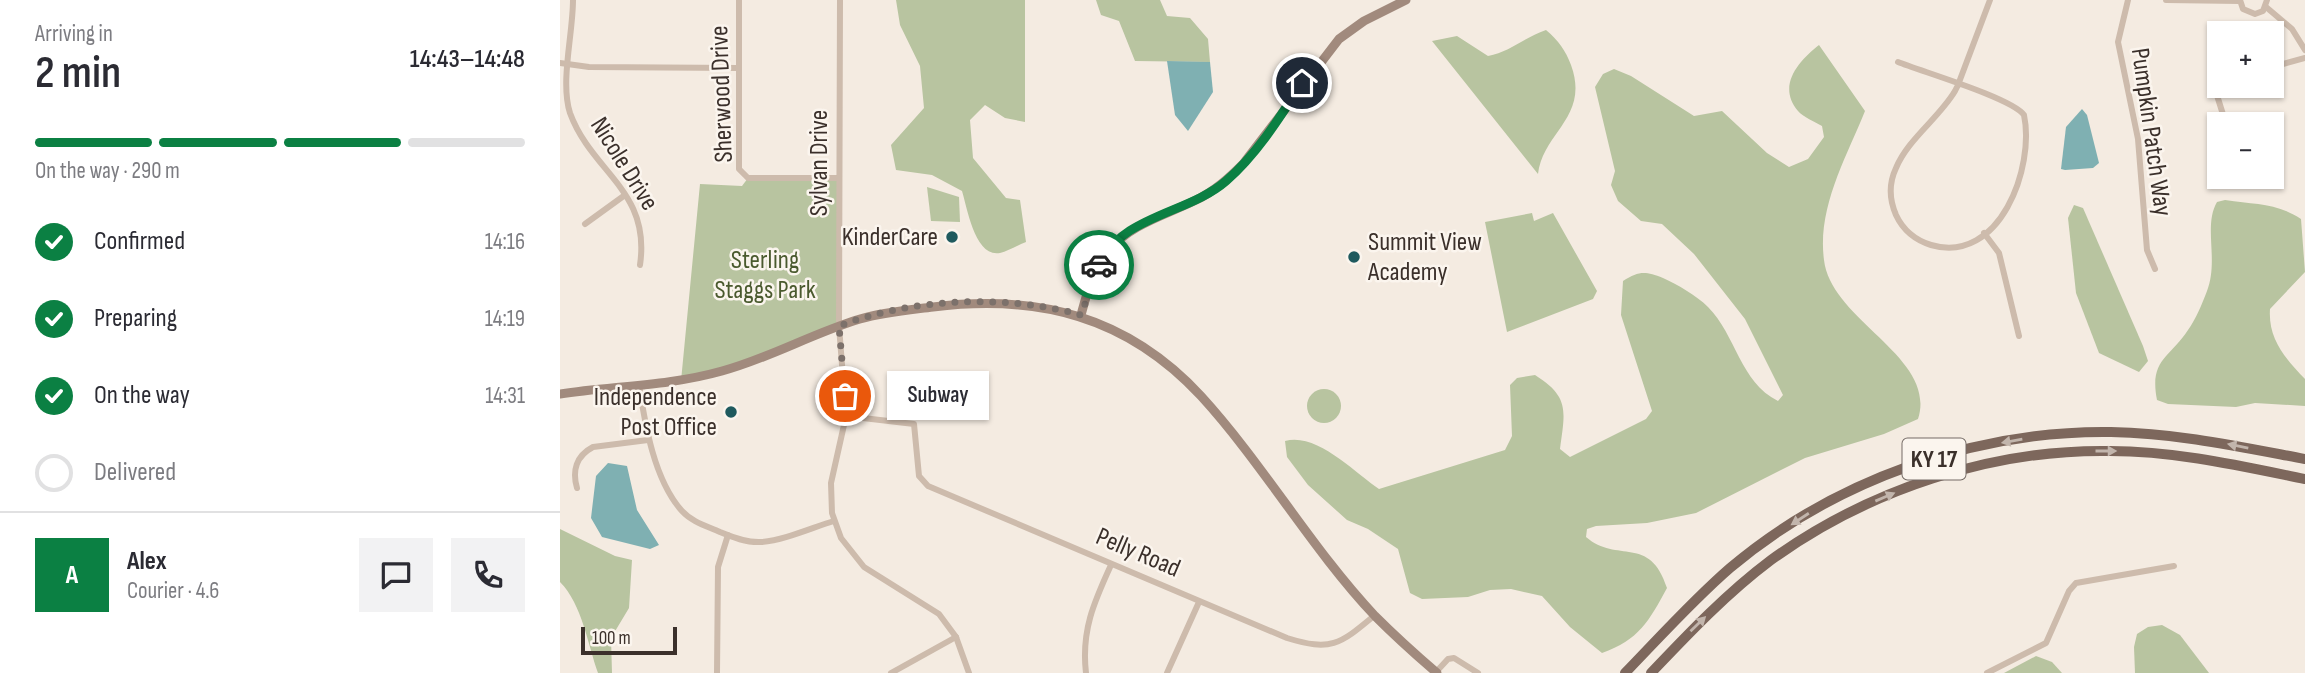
<!DOCTYPE html>
<meta charset="utf-8">
<style>
body{margin:0;font-family:"Sofia Sans Condensed",sans-serif;background:#f2f2f3;color:#2b2b33;height:100vh;display:flex;flex-direction:column;font-size:26px;white-space:nowrap}
*{box-sizing:border-box;margin:0}
p{font-size:23px;color:#7c7c81}
.icon{flex:none;width:38px;height:38px;fill:none;stroke:currentColor;stroke-width:2;stroke-linecap:round;stroke-linejoin:round}
.map{position:relative;flex:1;overflow:hidden}
.sheet{display:flex;flex-direction:column;background:#fff;width:560px}
.sheet>*{flex:none}
.buttons{position:absolute;left:1647px;top:21px;display:grid;gap:14px}
.buttons a{display:grid;place-items:center;width:77px;height:77px;border-radius:0px;background:#fff;box-shadow:0 2px 5px #0004;font-size:35px}
.scale{position:absolute;left:21px;bottom:18px;width:96px;box-sizing:border-box;padding-left:7px;border:4px solid #3b302b;border-top:0;font-size:19px;line-height:24px;white-space:nowrap;color:#3b302b;-webkit-text-stroke:5px #fbf5ee;paint-order:stroke}
.pin{position:absolute;display:grid;place-items:center;width:60px;height:60px;color:#fff;margin:-30px;border:4px solid #fff;border-radius:50%;box-shadow:0 2px 7px #0007}
.courier{position:absolute;display:grid;place-items:center;width:70px;height:70px;margin:-35px;border:5px solid #0b8043;border-radius:50%;background:#fff;color:#222;box-shadow:0 2px 9px #0007}
.bubble{position:absolute;height:49px;border-radius:0px;background:#fff;box-shadow:0 2px 5px #0004;font-size:23px;font-weight:600;line-height:49px;text-align:center}
.head em{font-style:normal;font-weight:600}
.head div{display:flex;flex-direction:column-reverse}
.head{display:flex;align-items:center;justify-content:space-between;height:119px;padding:0 35px}
h1{font-size:46px;font-weight:600;line-height:52px}
.bar{display:grid;grid-template-columns:repeat(4,1fr);gap:10px 7px;align-content:center;height:84px;padding:0 35px}
.bar i{height:9px;border-radius:5px;background:#e1e1e2}
.bar .current{background:#0b8043}
.bar p{grid-column:span 4}
.line{display:flex;align-items:center;gap:18px;padding:0 35px;border-top:2px solid #e1e1e2}
.line div{flex:1}
.round{display:grid;place-items:center;flex:none;width:74px;height:74px;border-radius:0px;background:#f2f2f3}
ol{padding:0 35px;list-style:none}
li{display:flex;align-items:center;gap:21px;height:77px}
li p{margin-inline-start:auto}
li .icon{padding:7px;border-radius:50%;background:#0b8043;color:#fff;stroke-width:4}
li:last-child{color:#7c7c81}
li i{width:38px;height:38px;border:4px solid #e1e1e2;border-radius:50%}
main{display:flex;flex:1;min-height:0}
.map>svg:first-child{display:block}
.green{fill:#b8c4a0}
.water{fill:#7fb0b2}
.lines{fill:none;stroke-linecap:round;stroke-linejoin:round}
.street{stroke:#cdbbac;stroke-width:6}
.secondary{stroke:#a18a7d;stroke-width:9}
.primary{stroke:#7d675c;stroke-width:10}
.oneway{fill:#c2b5ac}
.done{stroke:#7c716b;stroke-width:7;stroke-dasharray:0 12.6}
.route{stroke:#0b8043;stroke-width:9}
.poi-dot{fill:#1f5a5e;stroke:#fbf5ee;stroke-width:2.5}
.labels{text-anchor:middle;dominant-baseline:central;stroke-width:5;stroke-linejoin:round;paint-order:stroke}
.shield{fill:#fbf5ee;stroke:#756b66;stroke-width:2}
.shield-label{font-size:24px;font-weight:bold;fill:#3b302b}
.street-label{font-size:26px;fill:#3b302b;stroke:#fbf5ee}
.poi-label{font-size:26px;fill:#3b302b;stroke:#fbf5ee;text-anchor:end}
.park-label{font-size:26px;fill:#4a5a2e;stroke:#fbf5ee}
</style>
<main>
<section class="sheet">
<div class="head"><div><h1>2 min</h1><p>Arriving in</p></div><em>14:43–14:48</em></div>
<div class="bar"><i class="current"></i><i class="current"></i><i class="current"></i><i></i><p>On the way · 290 m</p></div>
<ol>
<li><svg class="icon" aria-label="check" viewBox="0 0 24 24"><path d="M5 12l5 5 9-10"/></svg>Confirmed<p>14:16</p></li>
<li><svg class="icon" aria-label="check" viewBox="0 0 24 24"><path d="M5 12l5 5 9-10"/></svg>Preparing<p>14:19</p></li>
<li><svg class="icon" aria-label="check" viewBox="0 0 24 24"><path d="M5 12l5 5 9-10"/></svg>On the way<p>14:31</p></li>
<li><i></i>Delivered</li>
</ol>
<div class="line" style="height:126px"><b class="round" style="background:#0b8043;color:#fff">A</b><div><b>Alex</b><p>Courier · 4.6</p></div><a class="round"><svg class="icon" aria-label="chat" viewBox="0 0 24 24"><path d="M4 5h16v11H9l-5 4z"/></svg></a><a class="round"><svg class="icon" aria-label="phone" viewBox="0 0 24 24"><path d="M5 4h4l2 5-3 2q2 4 5 5l2-3 5 2v4C11 20 4 13 5 4z"/></svg></a></div>
</section>
<div class="map">
<svg width="1745" height="673" viewBox="0 0 1745 673">
<rect width="100%" height="100%" fill="#f4ebe1"/>
<!-- green -->
<g class="green">
<path d="M336,0H465V122L445,118L425,105L410,120L413,158L446,198L460,200L466,242C458,245 448,251 440,253C415,258 407,207 402,191L372,175L336,170L331,145L364,108L360,66L340,25Z"/>
<polygon points="536,0 600,0 607,16 630,18 648,39 650,62 575,61 559,21 541,15"/>
<path d="M986,30C998,40 1006,51 1011,65C1030,117 983,132 978,174L872,41L897,36L928,56C950,52 965,37 986,30Z"/>
<path d="M1259,45L1305,111C1286,158 1257,208 1264,260C1271,321 1378,357 1358,419L1324,434L1245,458L1136,513L1087,523L1036,526L1027,529L1026,537C1057,564 1090,534 1107,588C1089,621 1079,640 1042,653L1010,627L982,596L951,589L930,590L908,597L862,599L850,593L838,549L808,529L787,520L748,485L727,457L725,441C757,432 795,473 819,489L945,450L952,436L950,385L957,378L975,375C1010,397 1005,411 1000,449L1010,457L1086,419L1092,411L1061,315L1063,281C1079,271 1085,271 1103,278C1118,285 1136,295 1148,307C1176,335 1180,382 1218,401L1223,395L1185,319L1134,254L1102,224L1081,221L1058,201L1051,185L1055,171L1035,87L1043,74L1054,69L1071,76L1134,116L1162,111L1207,153L1229,167L1248,159L1264,137L1262,126C1255,122 1243,117 1238,111C1216,85 1240,60 1259,45Z"/>
<polygon points="188,178 278,178 279,326 186,364 121,381 140,184 182,186"/>
<polygon points="367,187 399,197 400,222 371,221"/>
<path d="M1665,200C1695,205 1715,202 1741,219L1745,272L1710,309C1708,339 1725,358 1745,379V406L1695,403L1676,407L1608,404L1597,400C1589,359 1610,358 1628,330C1636,319 1642,304 1647,291C1659,260 1643,226 1657,202Z"/>
<polygon points="1514,205 1523,208 1583,346 1588,361 1579,372 1539,353 1516,293 1508,218"/>
<polygon points="972,213 974,221 993,213 1037,291 1033,299 947,332 925,222"/>
<circle cx="764" cy="406" r="17"/>
<path d="M0,529L55,556L72,560L69,608L51,638L52,673H38C28,645 22,604 0,582Z"/>
<polygon points="1602,625 1620,635 1649,673 1575,673 1574,647 1577,634 1588,627"/>
<polygon points="1476,656 1492,662 1502,673 1444,673"/>
</g>
<!-- water -->
<g class="water">
<polygon points="607,61 650,62 653,92 628,131 615,115"/>
<polygon points="1522,109 1527,115 1539,163 1533,168 1505,170 1501,169 1506,127"/>
<polygon points="48,463 67,466 77,510 99,545 90,549 42,537 31,518 36,476"/>
</g>
<g class="lines">
<!-- street -->
<g class="street">
<path d="M13,0C13,34 0,82 10,113C32,173 91,190 80,265"/>
<polyline points="179,0 179,169 188,178 278,178"/>
<polyline points="280,0 279,326 286,416 271,483 272,513 281,538 304,567 379,614 396,637 409,673"/>
<polyline points="1568,0 1558,42 1578,139 1587,250 1595,269"/>
<polyline points="1606,0 1680,1"/>
<polyline points="1680,0 1683,9 1695,14 1703,11 1707,0"/>
<polyline points="1706,7 1732,29 1745,50"/>
<path d="M1338,62C1363,72 1452,98 1464,115C1475,167 1440,265 1371,245C1355,240 1343,230 1336,215C1329,199 1329,183 1336,168C1348,139 1379,118 1395,91L1398,85L1430,0"/>
<polyline points="0,63 29,67 178,68"/>
<polyline points="1712,67 1745,58"/>
<polyline points="1659,81 1655,89 1666,124"/>
<polyline points="25,224 65,195"/>
<polyline points="1424,233 1439,253 1459,336"/>
<path d="M79,385C85,424 94,480 122,511C132,522 147,526 160,532C172,537 187,543 201,542C225,540 251,528 274,521"/>
<path d="M286,416L354,424L359,476L368,486L727,638C772,652 780,644 815,615"/>
<path d="M17,488C12,471 16,456 33,447L88,440"/>
<polyline points="876,672 888,659 894,658 918,673"/>
<polyline points="157,673 158,567 168,535"/>
<polyline points="331,673 396,637"/>
<path d="M526,673C521,631 534,602 551,565"/>
<polyline points="607,673 639,602"/>
<polyline points="1427,673 1486,643 1509,591 1516,583 1614,566"/>
</g>
<!-- secondary -->
<g class="secondary">
<path d="M521,315C527,293 533,269 548,251C570,224 606,215 636,200C655,191 669,178 683,164L779,39L804,21L846,0"/>
<path d="M0,394C54,386 109,386 162,371C210,358 253,333 300,319C324,312 349,310 373,307C478,294 567,316 641,396C704,465 751,548 815,616C835,636 856,655 877,673"/>
</g>
<!-- primary -->
<g class="primary">
<path d="M1065,673C1099,638 1133,600 1170,568C1274,480 1416,430 1551,432C1617,433 1681,447 1745,459"/>
<path d="M1091,673C1129,633 1167,593 1211,560C1308,490 1431,449 1550,451C1616,451 1681,466 1745,479"/>
</g>
</g>
<!-- one-way arrows -->
<defs><path id="oneway-solid" d="M-6-.8H1V-3.2L6.5 0L1 3.2V.8H-6Z" transform="scale(1.75)"/></defs>
<g class="oneway">
<use href="#oneway-solid" transform="translate(1452 441) rotate(170)"/>
<use href="#oneway-solid" transform="translate(1678 446) rotate(-169)"/>
<use href="#oneway-solid" transform="translate(1546 451)"/>
<use href="#oneway-solid" transform="translate(1325 497) rotate(-23)"/>
<use href="#oneway-solid" transform="translate(1240 519) rotate(147)"/>
<use href="#oneway-solid" transform="translate(1138 624) rotate(-44)"/>
</g>
<g class="lines">
<!-- done -->
<path class="done" d="M285,396L279,326C352,298 446,294 521,315L539,265"/>
<!-- route -->
<path class="route" d="M539,265C562,215 628,214 666,181C697,154 720,117 742,83"/>
</g>
<!-- markers -->
<g class="poi-dot">
<circle cx="392" cy="237" r="7"/>
<circle cx="794" cy="257" r="7"/>
<circle cx="171" cy="412" r="7"/>
</g>
<g class="labels">
<!-- shield labels -->
<rect class="shield" x="1342.5" y="438.5" width="63" height="41" rx="5"/>
<g class="shield-label">
<text x="1374" y="459">KY 17</text>
</g>
<!-- street labels -->
<g class="street-label">
<text transform="translate(162 94) rotate(-92)">Sherwood Drive</text>
<text transform="translate(1591 132) rotate(82)">Pumpkin Patch Way</text>
<text transform="translate(259 163) rotate(-90)">Sylvan Drive</text>
<text transform="translate(64 164) rotate(58)">Nicole Drive</text>
<text transform="translate(578 553) rotate(23)">Pelly Road</text>
</g>
<!-- poi labels -->
<g class="poi-label">
<text x="378" y="237">KinderCare</text>
<text x="808" y="242" text-anchor="start">Summit View<tspan x="808" dy="30">Academy</tspan></text>
<text x="157" y="397">Independence<tspan x="157" dy="30">Post Office</tspan></text>
</g>
<!-- park labels -->
<g class="park-label">
<text x="205" y="260">Sterling<tspan x="205" dy="30">Staggs Park</tspan></text>
</g>
</g>
</svg>
<div class="buttons">
<a>+</a>
<a>−</a>
</div>
<div class="scale">100 m</div>
<div class="pin" style="left:285px;top:396px;background:#ea580c"><svg class="icon" aria-label="bag" viewBox="0 0 24 24"><path d="M5 8h14l-1 12H6zM9 8a3 3 0 0 1 6 0"/></svg></div>
<div class="pin" style="left:742px;top:83px;background:#1f2937"><svg class="icon" aria-label="home" viewBox="0 0 24 24"><path d="M3 11l9-7 9 7M6 9v11h12V9"/></svg></div>
<div class="courier" style="left:539px;top:265px"><svg class="icon" aria-label="car" viewBox="0 0 24 24"><path d="M5 17H2v-5l4-1 3-4h7l3 4 3 1v5h-3M9 17h6M6 11h13"/><circle cx="7" cy="17" r="2"/><circle cx="17" cy="17" r="2"/></svg></div>
<div class="bubble" style="left:327px;top:371px;width:102px">Subway</div>
</div>
</main>
